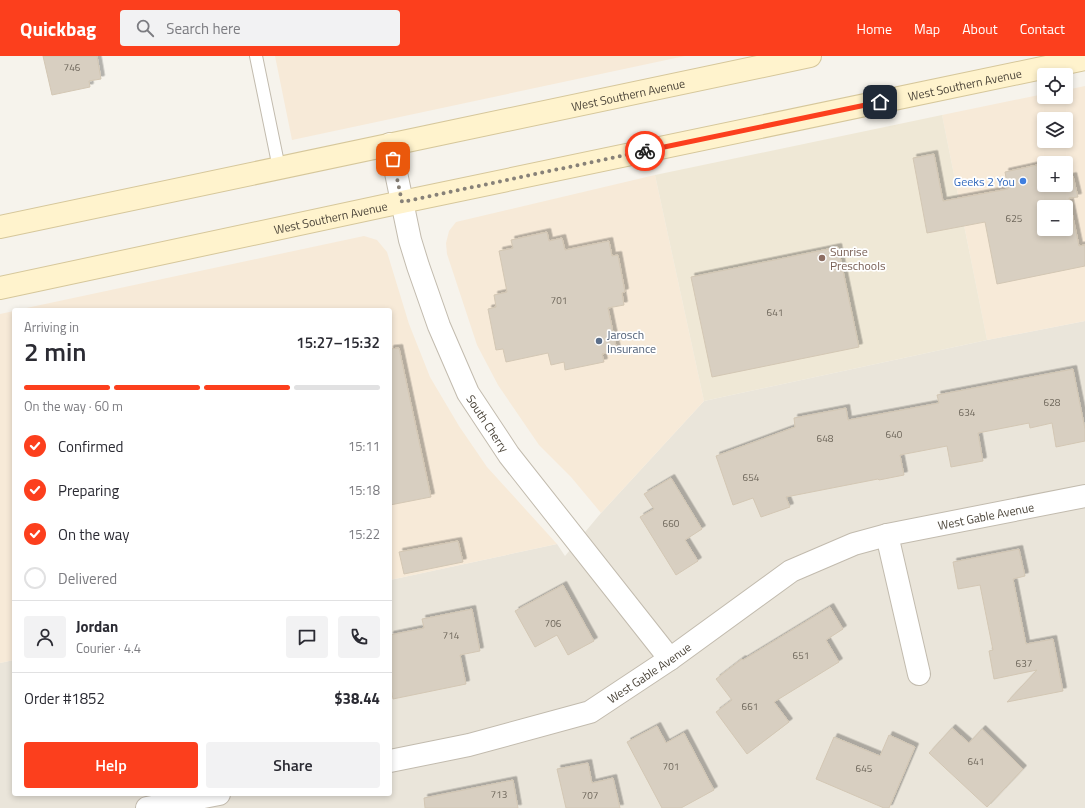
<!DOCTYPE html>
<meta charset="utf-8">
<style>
body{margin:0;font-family:"Titillium Web",sans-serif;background:#f2f2f3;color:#2b2b33;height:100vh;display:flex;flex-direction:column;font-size:15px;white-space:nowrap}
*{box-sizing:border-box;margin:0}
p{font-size:13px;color:#7c7c81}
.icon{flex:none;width:22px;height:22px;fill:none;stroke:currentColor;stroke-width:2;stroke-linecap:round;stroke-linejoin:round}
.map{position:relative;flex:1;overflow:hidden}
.drawer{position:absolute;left:12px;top:252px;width:380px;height:488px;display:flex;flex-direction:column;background:#fff;border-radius:4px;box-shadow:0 2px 6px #0003}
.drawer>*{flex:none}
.buttons{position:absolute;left:1037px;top:12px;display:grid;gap:8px}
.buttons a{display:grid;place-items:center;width:36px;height:36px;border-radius:4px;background:#fff;box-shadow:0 2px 6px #0003;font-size:20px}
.pin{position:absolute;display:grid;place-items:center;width:34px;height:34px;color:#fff;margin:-17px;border-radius:8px;box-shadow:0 2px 6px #0006}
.courier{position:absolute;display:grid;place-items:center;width:40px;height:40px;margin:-20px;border:3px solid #fc3f1d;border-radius:50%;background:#fff;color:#222;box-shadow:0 1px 5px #0007}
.overview em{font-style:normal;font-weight:600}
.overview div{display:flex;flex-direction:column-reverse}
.overview{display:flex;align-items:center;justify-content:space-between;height:68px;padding:0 12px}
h1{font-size:26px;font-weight:600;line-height:30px}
.bar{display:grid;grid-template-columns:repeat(4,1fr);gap:6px 4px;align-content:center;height:48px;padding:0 12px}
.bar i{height:5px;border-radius:3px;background:#e1e1e2}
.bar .current{background:#fc3f1d}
.bar p{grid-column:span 4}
.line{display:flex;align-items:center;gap:10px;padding:0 12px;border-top:1px solid #e1e1e2}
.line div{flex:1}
.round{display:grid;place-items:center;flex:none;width:42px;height:42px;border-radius:4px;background:#f2f2f3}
ol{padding:0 12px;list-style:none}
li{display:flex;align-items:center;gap:12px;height:44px}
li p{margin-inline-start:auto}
li .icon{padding:4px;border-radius:50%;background:#fc3f1d;color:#fff;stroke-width:4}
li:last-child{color:#7c7c81}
li i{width:22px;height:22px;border:2px solid #e1e1e2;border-radius:50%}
.button{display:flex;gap:8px;margin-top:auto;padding:8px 12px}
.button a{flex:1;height:46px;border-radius:4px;background:#fc3f1d;color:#fff;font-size:16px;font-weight:600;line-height:46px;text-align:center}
.button a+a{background:#f2f2f3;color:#2b2b33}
header{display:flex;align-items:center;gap:24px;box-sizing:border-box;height:56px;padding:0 20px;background:#fc3f1d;color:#fff}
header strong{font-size:19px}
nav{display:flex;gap:22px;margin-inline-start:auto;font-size:14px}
.search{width:280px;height:36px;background:#f2f2f3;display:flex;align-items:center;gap:10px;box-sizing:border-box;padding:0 14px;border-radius:4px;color:#7c7c81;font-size:15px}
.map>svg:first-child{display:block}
.residential{fill:#eae5da}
.commercial{fill:#f7ead8;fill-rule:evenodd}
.education{fill:#efe8d6}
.building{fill:#d8cfc1;stroke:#d3c7b4;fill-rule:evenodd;filter:url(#shadow)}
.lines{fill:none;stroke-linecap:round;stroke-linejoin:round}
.lane-casing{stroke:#c2bbae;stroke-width:14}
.street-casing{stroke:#c2bbae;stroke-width:24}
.secondary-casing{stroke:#d6c79b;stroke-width:24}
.lane{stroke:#fff;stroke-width:12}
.street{stroke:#fff;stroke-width:22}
.secondary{stroke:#fff3cd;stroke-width:22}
.done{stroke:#878178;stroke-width:4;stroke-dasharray:0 7.2}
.route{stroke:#fc3f1d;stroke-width:5}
.shop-dot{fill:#3f7fe0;stroke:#fff;stroke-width:1.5}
.education-dot{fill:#8d6e63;stroke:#fff;stroke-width:1.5}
.service-dot{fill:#5c6f8a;stroke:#fff;stroke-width:1.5}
.labels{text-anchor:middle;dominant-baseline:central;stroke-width:3.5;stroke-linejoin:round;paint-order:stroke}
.number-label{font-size:10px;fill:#6e675b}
.street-label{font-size:12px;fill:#4b4439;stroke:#fff}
.shop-label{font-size:12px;fill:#366cbe;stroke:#fff;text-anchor:end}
.education-label{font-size:12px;fill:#785e54;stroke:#fff;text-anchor:start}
.service-label{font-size:12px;fill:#4e5e75;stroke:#fff;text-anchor:start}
</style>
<header>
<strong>Quickbag</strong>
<div class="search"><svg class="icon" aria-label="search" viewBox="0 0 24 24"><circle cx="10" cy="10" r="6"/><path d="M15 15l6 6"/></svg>Search here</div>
<nav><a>Home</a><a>Map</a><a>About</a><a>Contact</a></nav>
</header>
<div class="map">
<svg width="1085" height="752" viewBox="0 0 1085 752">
<defs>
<filter id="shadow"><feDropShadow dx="3.5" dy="-3.5" stdDeviation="0" flood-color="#0004"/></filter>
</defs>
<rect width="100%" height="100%" fill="#f6f3ec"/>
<!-- residential -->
<polygon class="residential" points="1085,265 1085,752 0,752 0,607 14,604 14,738 390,738 390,524 557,488 565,500 601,457 704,345 987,284"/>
<!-- commercial -->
<g class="commercial">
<polygon points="275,0 685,0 292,84"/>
<path d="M1085,30V265L987,284L942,59L1044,38V41H1066V34ZM1044,63H1066V85H1044ZM1044,107H1066V129H1044ZM1044,151H1066V173H1044Z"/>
<polygon points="655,119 704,345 601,457 571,421 539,389 498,329 477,289 447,198 446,187 449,175 456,166"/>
<polygon points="364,180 377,184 387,196 409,268 430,321 459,370 487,411 557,488 390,524 390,254 17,254"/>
<polygon points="14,255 14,604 0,607 0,258"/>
</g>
<!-- education -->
<polygon class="education" points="942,59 987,284 704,345 655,119"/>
<!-- building -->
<g class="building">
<polygon points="43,0 97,0 101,23 89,25 90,31 52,39"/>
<path d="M934,98L943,145L1008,133L1005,116L1037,109L1041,127L1044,126V129H1066V122L1073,120L1078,141L1069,142L1079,190L1085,189V210L997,228L985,166L927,177L913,102ZM1044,151H1066V173H1044Z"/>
<polygon points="547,176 549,185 562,182 565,194 609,185 612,200 618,199 625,236 622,237 624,249 608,252 617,295 602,298 604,306 565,314 564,306 551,309 548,297 506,306 503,293 496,294 488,253 496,251 494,239 507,236 499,195 513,192 511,184"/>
<polygon points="838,191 859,291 712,321 691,221"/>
<polygon points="399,292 431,441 390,449 390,293"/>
<polygon points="1073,313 1085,373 1085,385 1056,391 1052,367 1030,372 1029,367 978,377 983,405 951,411 947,390 900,399 904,419 879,424 878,423 786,441 790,451 761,461 753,442 733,449 716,400 795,371 794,362 846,352 848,364 939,347 937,339"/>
<polygon points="671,422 702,473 685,484 698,505 676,519 640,461 654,453 644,438"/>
<polygon points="458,485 463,506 404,518 399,496"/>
<polygon points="1019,493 1025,520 1013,523 1026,588 1053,583 1063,635 1007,646 1037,614 994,623 989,595 993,594 980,529 958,533 953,506"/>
<polygon points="563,529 594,585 568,599 557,579 535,591 515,555"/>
<polygon points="830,551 843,573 826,584 839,606 774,646 789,666 747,698 716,656 732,644 716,623 742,603 743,604"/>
<polygon points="472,553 480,595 460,599 466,628 393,643 390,628 390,579 424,572 422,563"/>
<polygon points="657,670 666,687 684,677 714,734 681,752 662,752 627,686"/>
<polygon points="952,672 969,687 982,673 1023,713 987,751 929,697"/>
<polygon points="889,679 915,691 889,752 884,752 816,723 834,681 880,700"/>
<polygon points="588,707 592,727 613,722 620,752 566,752 557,713"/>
<polygon points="513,724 518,752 425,752 424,742"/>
</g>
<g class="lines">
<defs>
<polyline id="lane" points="256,0 279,112"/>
<g id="street">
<path id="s1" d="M390,88L410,184L418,210L439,270L468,337L509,399L670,603"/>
<polyline points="887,479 919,618"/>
<path id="s2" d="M390,705L469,689L590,656L670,603L791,515L854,488L887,479L1085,440"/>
<polyline points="147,752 219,738"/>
</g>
<g id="secondary">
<path id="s3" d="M0,171L810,0"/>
<path id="s4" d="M0,232L402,146L1085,3"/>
</g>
</defs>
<!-- lane casing -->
<use href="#lane" class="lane-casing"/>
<!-- street casing -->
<use href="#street" class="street-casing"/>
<!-- secondary casing -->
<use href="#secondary" class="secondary-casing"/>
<!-- lane -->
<use href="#lane" class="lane"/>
<!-- street -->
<use href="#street" class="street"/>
<!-- secondary -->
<use href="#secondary" class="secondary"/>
</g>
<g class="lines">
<!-- done -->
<polyline class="done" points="393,103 402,146 645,95"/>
<!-- route -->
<polyline class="route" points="645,95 880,46"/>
</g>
<!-- markers -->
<circle class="shop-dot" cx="1023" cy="125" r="4"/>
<circle class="education-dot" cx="822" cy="202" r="4"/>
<circle class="service-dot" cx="599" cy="285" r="4"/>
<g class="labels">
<!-- number labels -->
<g class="number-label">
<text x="72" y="11">746</text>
<text x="1014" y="162">625</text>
<text x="559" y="244">701</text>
<text x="775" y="256">641</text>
<text x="1052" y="346">628</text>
<text x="967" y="356">634</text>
<text x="894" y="378">640</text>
<text x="825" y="382">648</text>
<text x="751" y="421">654</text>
<text x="671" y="467">660</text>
<text x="553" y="567">706</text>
<text x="451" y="579">714</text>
<text x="801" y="599">651</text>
<text x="1024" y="607">637</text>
<text x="750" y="650">661</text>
<text x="976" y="705">641</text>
<text x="671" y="710">701</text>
<text x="864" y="712">645</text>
<text x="499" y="738">713</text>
<text x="590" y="739">707</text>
</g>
<!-- street labels -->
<g class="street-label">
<text stroke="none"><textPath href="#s4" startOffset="986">West Southern Avenue</textPath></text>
<text stroke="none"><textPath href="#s3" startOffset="642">West Southern Avenue</textPath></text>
<text stroke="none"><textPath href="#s4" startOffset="338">West Southern Avenue</textPath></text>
<text stroke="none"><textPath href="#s1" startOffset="298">South Cherry</textPath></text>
<text stroke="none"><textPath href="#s2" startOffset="655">West Gable Avenue</textPath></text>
<text stroke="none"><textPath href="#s2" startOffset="277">West Gable Avenue</textPath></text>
</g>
<!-- shop labels -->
<g class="shop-label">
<text x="1015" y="125">Geeks 2 You</text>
</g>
<!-- education labels -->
<g class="education-label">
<text x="830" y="195">Sunrise<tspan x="830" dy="14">Preschools</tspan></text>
</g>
<!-- service labels -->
<g class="service-label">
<text x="607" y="278">Jarosch<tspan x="607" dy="14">Insurance</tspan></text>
</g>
</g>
</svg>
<div class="buttons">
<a><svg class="icon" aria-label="locate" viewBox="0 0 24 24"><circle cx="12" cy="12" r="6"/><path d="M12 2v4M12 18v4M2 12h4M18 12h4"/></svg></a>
<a><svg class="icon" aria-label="layers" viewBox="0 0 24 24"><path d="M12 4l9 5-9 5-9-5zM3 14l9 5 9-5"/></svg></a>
<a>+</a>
<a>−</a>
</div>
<div class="pin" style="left:393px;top:103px;background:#ea580c"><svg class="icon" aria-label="bag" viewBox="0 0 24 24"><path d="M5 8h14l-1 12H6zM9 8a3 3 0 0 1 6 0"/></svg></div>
<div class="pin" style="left:880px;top:46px;background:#1f2937"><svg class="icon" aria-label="home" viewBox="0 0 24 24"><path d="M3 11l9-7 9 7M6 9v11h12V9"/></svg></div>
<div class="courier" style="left:645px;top:95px"><svg class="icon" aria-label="bike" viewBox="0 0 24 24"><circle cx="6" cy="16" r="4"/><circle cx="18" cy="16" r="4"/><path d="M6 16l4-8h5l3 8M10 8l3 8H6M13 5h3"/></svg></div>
<section class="drawer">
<div class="overview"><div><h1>2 min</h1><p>Arriving in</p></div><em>15:27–15:32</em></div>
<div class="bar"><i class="current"></i><i class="current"></i><i class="current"></i><i></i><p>On the way · 60 m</p></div>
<ol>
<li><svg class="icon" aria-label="check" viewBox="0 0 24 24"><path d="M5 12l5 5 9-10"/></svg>Confirmed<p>15:11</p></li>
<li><svg class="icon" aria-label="check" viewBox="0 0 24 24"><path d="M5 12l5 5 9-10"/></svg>Preparing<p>15:18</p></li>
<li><svg class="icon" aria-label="check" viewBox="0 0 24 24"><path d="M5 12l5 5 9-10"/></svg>On the way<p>15:22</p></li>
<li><i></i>Delivered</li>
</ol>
<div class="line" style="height:72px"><a class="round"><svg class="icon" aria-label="person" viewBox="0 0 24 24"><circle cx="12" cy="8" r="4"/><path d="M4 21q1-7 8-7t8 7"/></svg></a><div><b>Jordan</b><p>Courier · 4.4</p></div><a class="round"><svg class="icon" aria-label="chat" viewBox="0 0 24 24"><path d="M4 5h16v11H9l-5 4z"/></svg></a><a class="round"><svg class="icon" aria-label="phone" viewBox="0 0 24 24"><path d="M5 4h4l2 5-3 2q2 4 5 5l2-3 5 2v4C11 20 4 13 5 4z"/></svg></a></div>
<div class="line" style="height:52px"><div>Order #1852</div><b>$38.44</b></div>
<div class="button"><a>Help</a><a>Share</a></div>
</section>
</div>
